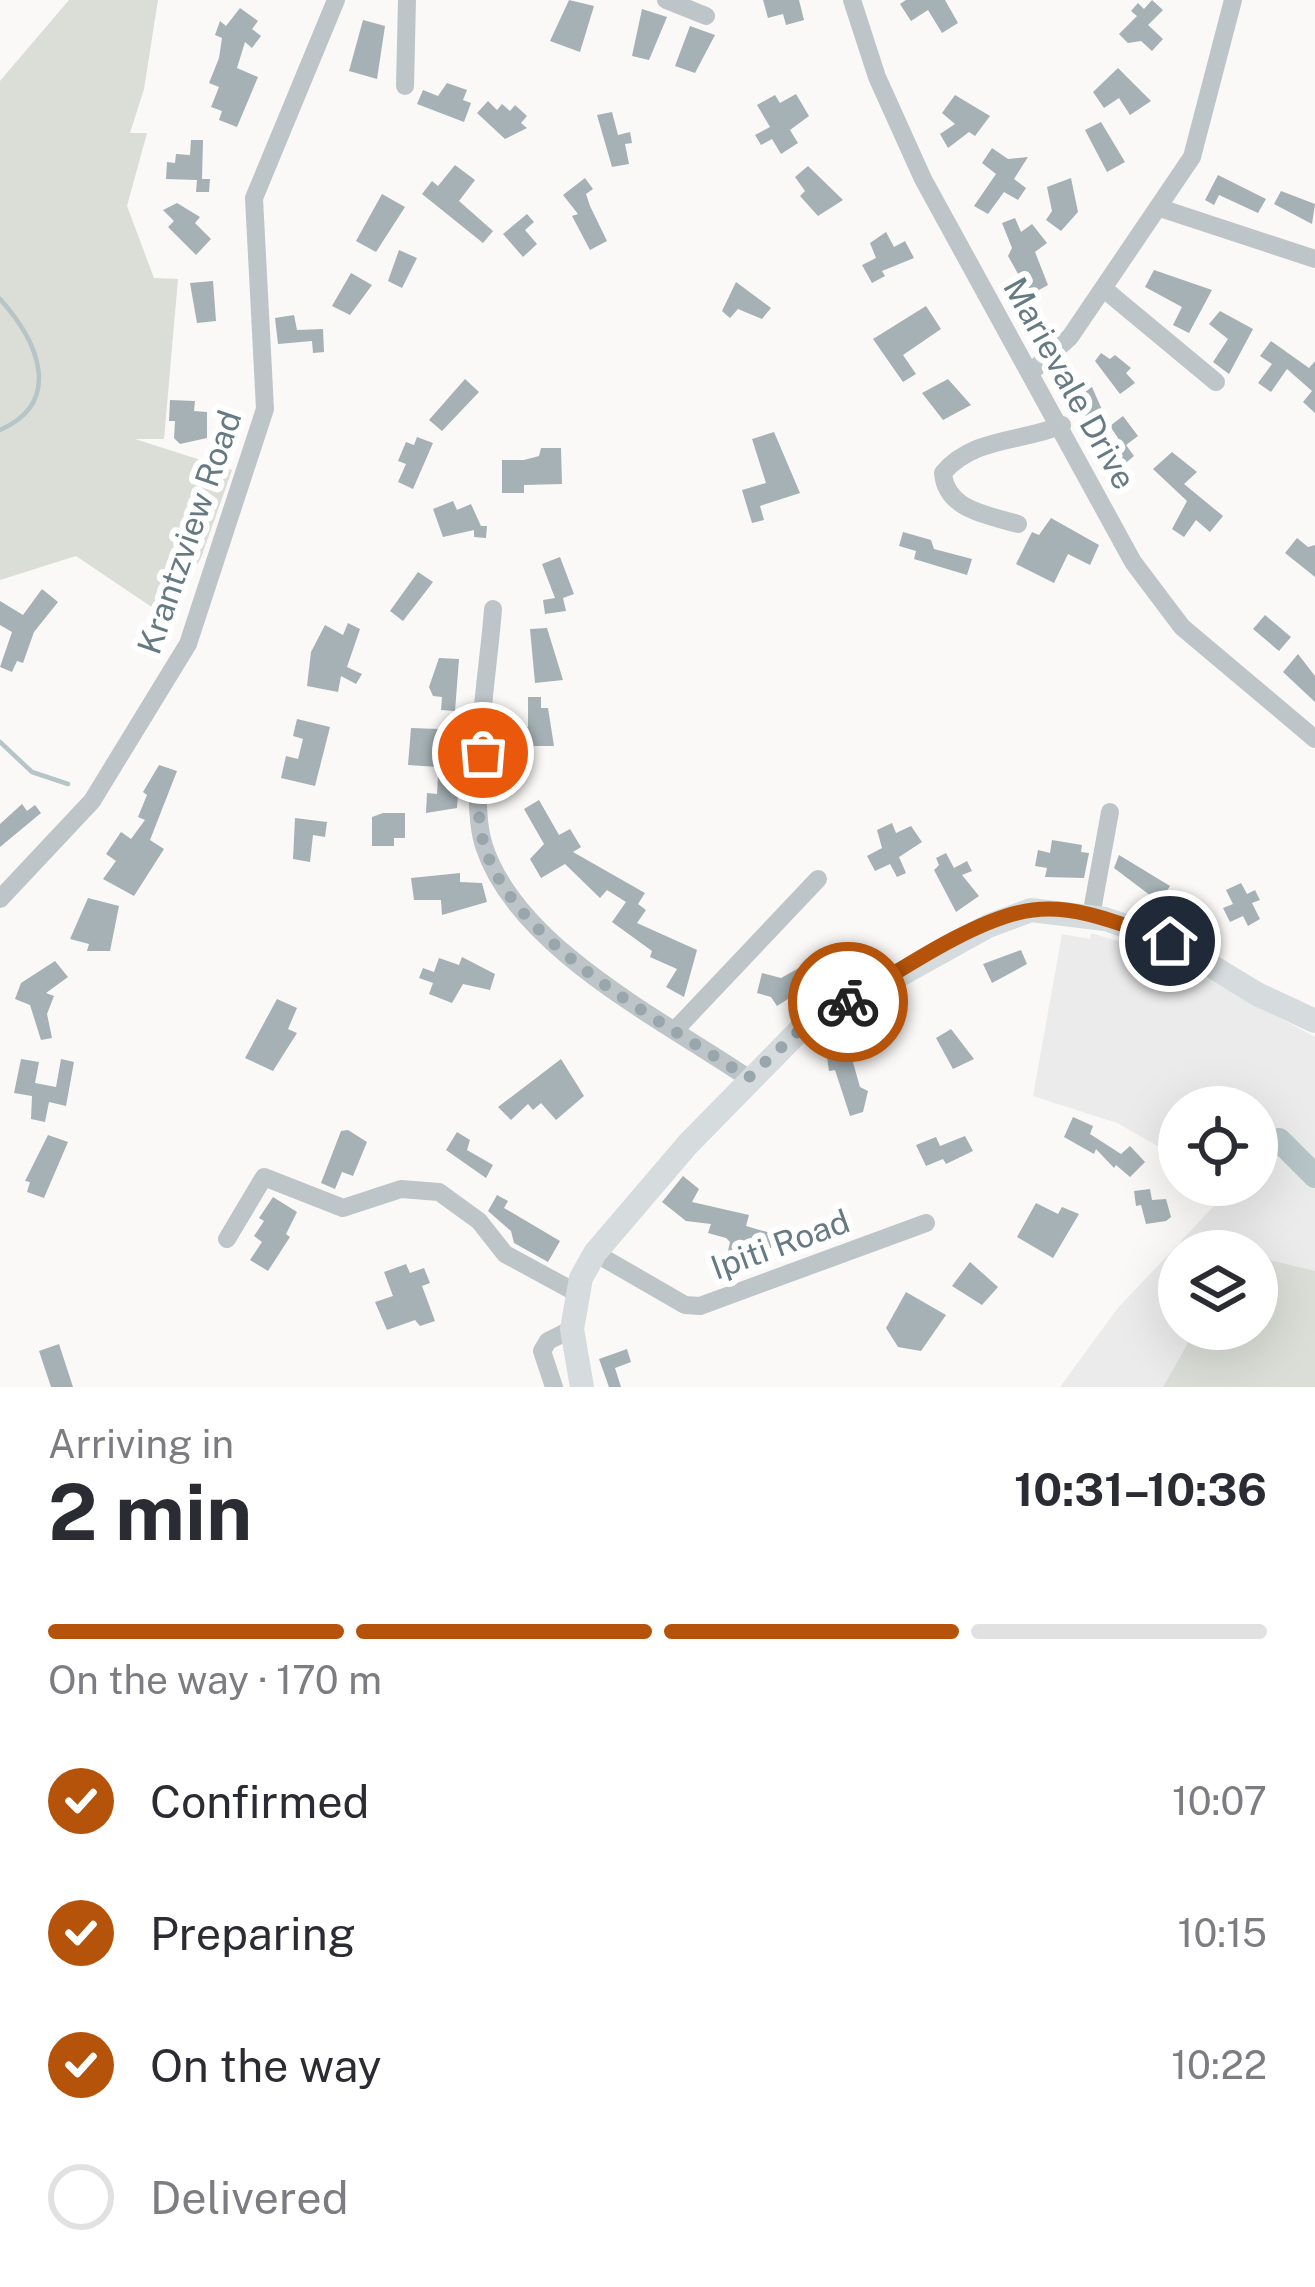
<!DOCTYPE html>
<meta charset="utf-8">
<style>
body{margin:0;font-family:"Public Sans",sans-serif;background:#f7f7f7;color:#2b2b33;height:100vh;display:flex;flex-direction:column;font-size:45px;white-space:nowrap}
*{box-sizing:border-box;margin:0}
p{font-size:39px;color:#7c7c81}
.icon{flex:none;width:66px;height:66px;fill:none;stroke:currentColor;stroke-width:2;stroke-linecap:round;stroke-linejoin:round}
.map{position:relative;height:1387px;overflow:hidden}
.side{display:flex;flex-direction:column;background:#fff;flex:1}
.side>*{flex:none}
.tools{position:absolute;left:1158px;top:1086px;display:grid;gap:24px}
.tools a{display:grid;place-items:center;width:120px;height:120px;border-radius:50%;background:#fff;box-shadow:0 12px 48px #0002;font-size:60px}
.pin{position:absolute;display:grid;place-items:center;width:102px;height:102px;color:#fff;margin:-51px;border:6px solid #fff;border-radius:50%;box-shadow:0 3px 12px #0007}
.courier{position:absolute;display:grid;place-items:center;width:120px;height:120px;margin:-60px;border:9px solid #b45309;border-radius:50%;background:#fff;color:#222;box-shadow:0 3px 15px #0007}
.summary em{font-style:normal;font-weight:700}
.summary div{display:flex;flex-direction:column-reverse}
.summary{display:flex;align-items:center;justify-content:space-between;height:204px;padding:0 48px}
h1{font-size:78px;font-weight:700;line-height:90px}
.bar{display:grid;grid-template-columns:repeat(4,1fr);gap:18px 12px;align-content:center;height:144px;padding:0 48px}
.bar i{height:15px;border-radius:9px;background:#e1e1e2}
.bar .current{background:#b45309}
.bar p{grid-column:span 4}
ol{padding:0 48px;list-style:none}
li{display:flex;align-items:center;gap:36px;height:132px}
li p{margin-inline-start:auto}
li .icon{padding:12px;border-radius:50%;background:#b45309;color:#fff;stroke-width:4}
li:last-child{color:#7c7c81}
li i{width:66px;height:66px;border:6px solid #e1e1e2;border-radius:50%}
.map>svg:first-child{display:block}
.built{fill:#ebebeb;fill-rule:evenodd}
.green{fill:#daded7}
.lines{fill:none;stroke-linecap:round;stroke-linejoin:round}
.stream{stroke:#b6c5c7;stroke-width:4.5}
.river{stroke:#b6c5c7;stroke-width:24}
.building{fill:#a5b1b5}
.minor{stroke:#bec5c8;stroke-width:18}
.major{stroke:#d6dcde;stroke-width:24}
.done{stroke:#99a6ab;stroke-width:12;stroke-dasharray:0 21.6}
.route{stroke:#b45309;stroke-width:15}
.labels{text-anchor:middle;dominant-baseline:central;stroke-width:12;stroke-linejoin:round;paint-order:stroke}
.street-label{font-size:33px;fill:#657a82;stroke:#fff}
</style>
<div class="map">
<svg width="1315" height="1387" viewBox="0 0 1315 1387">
<rect width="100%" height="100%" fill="#faf9f7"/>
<!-- built -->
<path class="built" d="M1091,933L1161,954L1315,1037V1387H1060L1117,1309L1230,1189L1225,1185H1257V1107H1179V1158L1117,1123L1033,1096L1062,934L1090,939ZM1179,1251H1257V1329H1179Z"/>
<!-- green -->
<g class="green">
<polygon points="69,0 158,0 144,89 130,133 147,133 127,206 154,278 178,279 164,439 135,439 232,470 201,558 165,616 76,556 0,580 0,81"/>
<polygon points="1257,1257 1315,1271 1315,1387 1163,1387 1196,1329 1257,1329"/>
</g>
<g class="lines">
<!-- stream -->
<g class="stream">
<path d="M0,299C37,340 65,401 0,430"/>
<polyline points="0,742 32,772 68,784"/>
</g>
<!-- river -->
<polyline class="river" points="1279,1140 1315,1176"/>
</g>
<!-- building -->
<g class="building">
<polygon points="569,0 594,6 580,52 550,41"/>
<polygon points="763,0 799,0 804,20 786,25 783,14 768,18"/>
<polygon points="906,0 945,0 958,23 942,33 928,10 911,21 900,4"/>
<polygon points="1152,0 1163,10 1148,25 1163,39 1152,51 1141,41 1128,43 1119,34 1137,16 1131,11 1138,3 1144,9"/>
<polygon points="240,8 258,21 252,29 261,36 252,48 245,42 237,68 258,77 237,127 219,120 222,111 211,107 219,87 209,83 219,58 222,38 215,35 220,21 226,26"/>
<polygon points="642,9 667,17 649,60 632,56"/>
<polygon points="363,20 385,26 377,79 349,71"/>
<polygon points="690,26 715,35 695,73 675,66"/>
<polygon points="1118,68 1151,101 1130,115 1119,98 1104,108 1093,92"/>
<polygon points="447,83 467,90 463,100 471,103 464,122 417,104 423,90 438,96"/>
<polygon points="796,94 809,116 790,130 798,143 781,154 772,139 761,145 755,135 770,127 757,105 775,95 780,103"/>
<polygon points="955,95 990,116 975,136 969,132 948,148 940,134 955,124 942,113"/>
<polygon points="488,101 497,110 502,104 510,111 515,105 527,116 521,123 527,128 505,139 477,113"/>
<polygon points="612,112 618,135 630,132 632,143 625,144 629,164 612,167 597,115"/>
<polygon points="1101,122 1125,162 1107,172 1085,130"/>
<polygon points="191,140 203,140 202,179 210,179 209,192 196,192 197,180 166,179 167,162 175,163 176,154 190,155"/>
<polygon points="992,148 1008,159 1028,157 1014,179 1026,188 1018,200 1004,192 988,214 974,206 996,174 982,163"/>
<polygon points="455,165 475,180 459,201 493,231 483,243 422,194 432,181 438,186"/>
<polygon points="808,166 843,200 818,216 800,196 805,191 795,177"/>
<polygon points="1218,175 1266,199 1258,213 1219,195 1214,205 1205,200"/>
<polygon points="585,178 593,189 586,194 590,206 607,241 590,250 572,216 578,214 563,195"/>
<polygon points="1071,178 1078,212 1061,231 1046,220 1052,211 1047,187"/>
<polygon points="1281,191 1315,204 1312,224 1274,204"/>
<polygon points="382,194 405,207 376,252 356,241"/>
<polygon points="177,203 200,217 195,223 211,239 196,255 168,227 174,221 163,210"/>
<polygon points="527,214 534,222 525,230 537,244 523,257 503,234"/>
<polygon points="1015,218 1021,232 1032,224 1047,243 1035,252 1048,285 1030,295 1008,256 1012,248 1002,223"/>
<polygon points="886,232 894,247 905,241 914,258 882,271 885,276 872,283 862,265 876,258 870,243"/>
<polygon points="399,250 417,258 402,288 388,281"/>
<polygon points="1154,270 1212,290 1189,333 1173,325 1182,307 1145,287"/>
<polygon points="351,273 372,285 350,315 332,306"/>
<polygon points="213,281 216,321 197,323 190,283"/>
<polygon points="736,282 771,308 762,319 738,309 730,318 722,311"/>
<polygon points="926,306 941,329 903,355 916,374 903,382 873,339"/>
<polygon points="1220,311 1253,329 1229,374 1213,362 1228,339 1209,324"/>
<polygon points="294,315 297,330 323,329 324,352 313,353 312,341 278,344 275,318"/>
<polygon points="1271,341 1309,368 1315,361 1315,413 1303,402 1312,391 1287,369 1271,392 1258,383 1272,364 1260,356"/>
<polygon points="1101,353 1110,359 1115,355 1131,368 1126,373 1135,383 1120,394 1095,361"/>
<polygon points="465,379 479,392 442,431 429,420"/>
<polygon points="948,379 971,405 943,420 922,393"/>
<polygon points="1092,387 1103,412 1088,420 1074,396"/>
<polygon points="170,400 195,401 194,411 207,412 207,438 180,444 174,438 175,421 169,421"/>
<polygon points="1123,416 1138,436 1126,445 1134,456 1122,466 1109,449 1120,441 1110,426"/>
<polygon points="774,432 800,493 760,506 764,520 752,523 742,490 766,483 752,439"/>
<polygon points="417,437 433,443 413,489 398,482 406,464 398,461 406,442 414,445"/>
<polygon points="561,448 562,484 524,485 524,493 502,493 502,460 524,460 539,456 541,448"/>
<polygon points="1172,452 1197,472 1184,484 1223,516 1210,532 1196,520 1184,537 1172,529 1187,501 1153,469"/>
<polygon points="453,501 457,510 471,504 481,526 487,526 486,538 474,537 474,530 443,537 433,509"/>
<polygon points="1051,518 1099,545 1090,565 1068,554 1054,583 1016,564 1032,532 1039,535"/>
<polygon points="903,532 931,540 934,549 972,559 967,575 914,559 916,551 899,546"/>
<polygon points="1297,538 1308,547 1315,545 1315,577 1285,553"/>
<polygon points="560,557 574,594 563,598 566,611 545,614 543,600 555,598 542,564"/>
<polygon points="418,572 433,582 403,621 390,611"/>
<polygon points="42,589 58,602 34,632 23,663 17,661 12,672 0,667 12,632 0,625 0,601 23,615"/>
<polygon points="1265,615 1291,637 1279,651 1253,629"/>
<polygon points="348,623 360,629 347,667 362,674 356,684 341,676 338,692 307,686 311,652 325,625 343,635"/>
<polygon points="547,628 563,680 535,683 530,629"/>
<polygon points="1298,654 1315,676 1315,702 1283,672"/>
<polygon points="439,658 459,659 455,711 441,710 442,697 433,696 429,687"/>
<polygon points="528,697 541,697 541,708 548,708 554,746 520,746 520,727 528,727"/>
<polygon points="297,719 330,727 315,786 281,778 286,756 298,759 303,739 293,736"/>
<polygon points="411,728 439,729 437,767 408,765"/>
<polygon points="439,759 454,760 452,794 458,795 457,808 426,813 427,793 437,794"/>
<polygon points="159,765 177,771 150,840 164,849 134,896 103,879 116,861 106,854 121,832 131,839 145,820 138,817 147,795 143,792"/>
<polygon points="539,800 559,835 570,829 581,847 573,852 645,893 638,904 646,910 637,923 697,950 684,997 666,987 677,969 650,957 652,951 612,922 626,902 607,890 600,898 565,864 541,878 530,859 544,844 524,809"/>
<polygon points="22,804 27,811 35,805 41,813 0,847 0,824"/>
<polygon points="383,813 405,813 405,838 394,838 394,846 372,846 372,817"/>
<polygon points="295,818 327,822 325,837 313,835 310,862 293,859"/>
<polygon points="892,823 896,833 911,826 922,842 899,857 906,873 897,877 890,864 875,871 867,856 882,848 877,830"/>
<polygon points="1052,840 1082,845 1081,852 1089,853 1084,878 1045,877 1047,868 1035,866 1038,850 1050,853"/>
<polygon points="946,853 954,868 967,861 972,871 962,875 979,896 956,912 934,870 939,865 936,858"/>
<polygon points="1119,855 1170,886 1165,894 1151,896 1114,868"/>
<polygon points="460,873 460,882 482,883 487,902 442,915 441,900 414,900 411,878"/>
<polygon points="1241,883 1247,894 1255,890 1260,900 1252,903 1260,919 1248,926 1243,916 1230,922 1223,908 1233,904 1226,890"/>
<polygon points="88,898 119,906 110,951 87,951 89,944 70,939"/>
<polygon points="1021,950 1027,964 992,983 983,964"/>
<polygon points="462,957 495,974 490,990 463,984 452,1003 429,994 433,983 419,978 423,968 434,972 439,958 459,965"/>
<polygon points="55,961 68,977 46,993 54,996 47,1014 52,1038 41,1040 30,1005 15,999 21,983"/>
<polygon points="806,964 816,981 777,1006 771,997 757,993 762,973 781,978"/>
<polygon points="277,999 297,1008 288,1029 297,1033 273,1071 245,1058"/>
<polygon points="951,1029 974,1059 953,1069 936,1038"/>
<polygon points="830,1033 837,1055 850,1052 860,1087 868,1091 863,1112 850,1116 835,1070 829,1071 824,1036"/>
<polygon points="21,1059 39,1062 35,1083 56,1087 61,1059 74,1062 66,1106 49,1102 45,1122 31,1119 32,1096 14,1093"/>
<polygon points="561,1059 584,1096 556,1120 541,1103 533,1110 528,1104 511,1120 498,1107"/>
<polygon points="1073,1117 1093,1126 1090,1134 1121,1154 1130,1146 1145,1162 1130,1177 1116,1165 1114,1168 1096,1149 1094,1154 1064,1137"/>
<polygon points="348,1130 367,1142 353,1176 342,1172 335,1189 321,1183 341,1131"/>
<polygon points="457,1132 470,1140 467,1150 493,1165 486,1178 446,1150"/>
<polygon points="48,1135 68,1142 44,1198 27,1192 30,1182 25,1181"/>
<polygon points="965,1136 973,1151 946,1164 943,1159 926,1166 916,1145 936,1137 940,1146"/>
<polygon points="683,1176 699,1189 692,1202 749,1215 746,1226 774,1234 771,1248 749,1249 744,1269 725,1264 730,1242 726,1238 708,1233 711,1224 686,1221 662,1202"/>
<polygon points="1150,1189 1152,1200 1166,1199 1171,1217 1166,1221 1146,1224 1141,1205 1136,1206 1134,1191"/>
<polygon points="497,1195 508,1201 504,1208 560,1241 548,1262 514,1243 511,1231 488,1211"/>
<polygon points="273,1197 297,1212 286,1234 290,1237 268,1271 250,1260 262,1242 254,1236 264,1221 259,1218"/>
<polygon points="1036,1203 1058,1214 1062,1207 1079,1214 1053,1258 1017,1237"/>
<polygon points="970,1262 998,1287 982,1305 952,1286"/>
<polygon points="406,1264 410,1273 424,1268 430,1283 422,1286 435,1321 420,1326 415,1320 387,1330 375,1302 393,1296 384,1272"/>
<polygon points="906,1292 946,1315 921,1351 898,1347 886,1328"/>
<polygon points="59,1344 73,1387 51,1387 39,1351"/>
<polygon points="627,1349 631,1362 615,1368 621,1387 609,1387 599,1359"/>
</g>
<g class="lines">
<!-- minor -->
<g class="minor">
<polyline points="666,0 706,16"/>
<polyline points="852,0 877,77 923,179 1133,562 1182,627 1315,739"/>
<polyline points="405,86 407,0"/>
<polyline points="1160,208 1315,259"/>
<polyline points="1104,289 1216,382"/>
<polyline points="1031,372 1070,337 1192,157 1233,0"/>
<path d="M1018,524C988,515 946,510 943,473C973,437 1023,442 1062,425"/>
<path d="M493,609C489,668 467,794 484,846C517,948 663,1020 748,1078"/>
<polyline points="0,899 92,801 188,644 265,409 254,198 336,0"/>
<polyline points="1091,916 1110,812"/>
<polyline points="676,1029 818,879"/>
<polyline points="227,1239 264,1177 343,1208 401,1189 439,1192 479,1221 505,1254 577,1293"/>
<polyline points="595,1253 685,1305 700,1306 926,1223"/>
<polyline points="554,1387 542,1351 548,1341 572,1329"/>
</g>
<!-- major -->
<polyline class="major" points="582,1387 572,1329 581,1278 595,1253 688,1144 799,1031 988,926 1031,910 1105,919 1170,941 1257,994 1315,1021"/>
</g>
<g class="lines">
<!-- done -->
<path class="done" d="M483,753C480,782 475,815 484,844C512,945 665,1022 748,1078L799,1031L848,1002"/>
<!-- route -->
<path class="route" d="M848,1002C896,973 978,916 1033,910C1079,904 1127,927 1170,941"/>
</g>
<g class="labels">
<!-- street labels -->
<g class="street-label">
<text transform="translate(1070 383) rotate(61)">Marievale Drive</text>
<text transform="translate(189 532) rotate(-71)">Krantzview Road</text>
<text transform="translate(780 1244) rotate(-20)">Ipiti Road</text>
</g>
</g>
</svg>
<div class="tools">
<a><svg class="icon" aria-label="locate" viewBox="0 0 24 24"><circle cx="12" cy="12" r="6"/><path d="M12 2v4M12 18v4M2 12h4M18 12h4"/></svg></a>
<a><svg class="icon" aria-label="layers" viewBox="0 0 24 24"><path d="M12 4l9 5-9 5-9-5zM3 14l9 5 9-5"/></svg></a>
</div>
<div class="pin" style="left:483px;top:753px;background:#ea580c"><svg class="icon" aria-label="bag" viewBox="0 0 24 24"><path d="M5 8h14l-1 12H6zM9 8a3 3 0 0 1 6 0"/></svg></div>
<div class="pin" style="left:1170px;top:941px;background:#1f2937"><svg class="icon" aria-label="home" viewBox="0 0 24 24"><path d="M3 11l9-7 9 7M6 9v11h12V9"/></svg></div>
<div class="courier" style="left:848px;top:1002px"><svg class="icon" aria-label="bike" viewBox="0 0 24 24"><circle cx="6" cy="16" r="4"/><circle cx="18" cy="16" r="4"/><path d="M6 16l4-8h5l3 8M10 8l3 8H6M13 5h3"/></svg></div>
</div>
<section class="side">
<div class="summary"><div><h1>2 min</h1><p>Arriving in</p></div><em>10:31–10:36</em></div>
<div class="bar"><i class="current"></i><i class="current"></i><i class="current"></i><i></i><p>On the way · 170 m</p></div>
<ol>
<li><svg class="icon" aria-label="check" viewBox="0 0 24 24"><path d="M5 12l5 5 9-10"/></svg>Confirmed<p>10:07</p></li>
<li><svg class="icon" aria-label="check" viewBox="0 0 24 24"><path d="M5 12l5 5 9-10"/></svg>Preparing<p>10:15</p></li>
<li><svg class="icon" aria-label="check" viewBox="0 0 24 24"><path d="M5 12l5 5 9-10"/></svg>On the way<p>10:22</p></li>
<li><i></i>Delivered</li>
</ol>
</section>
